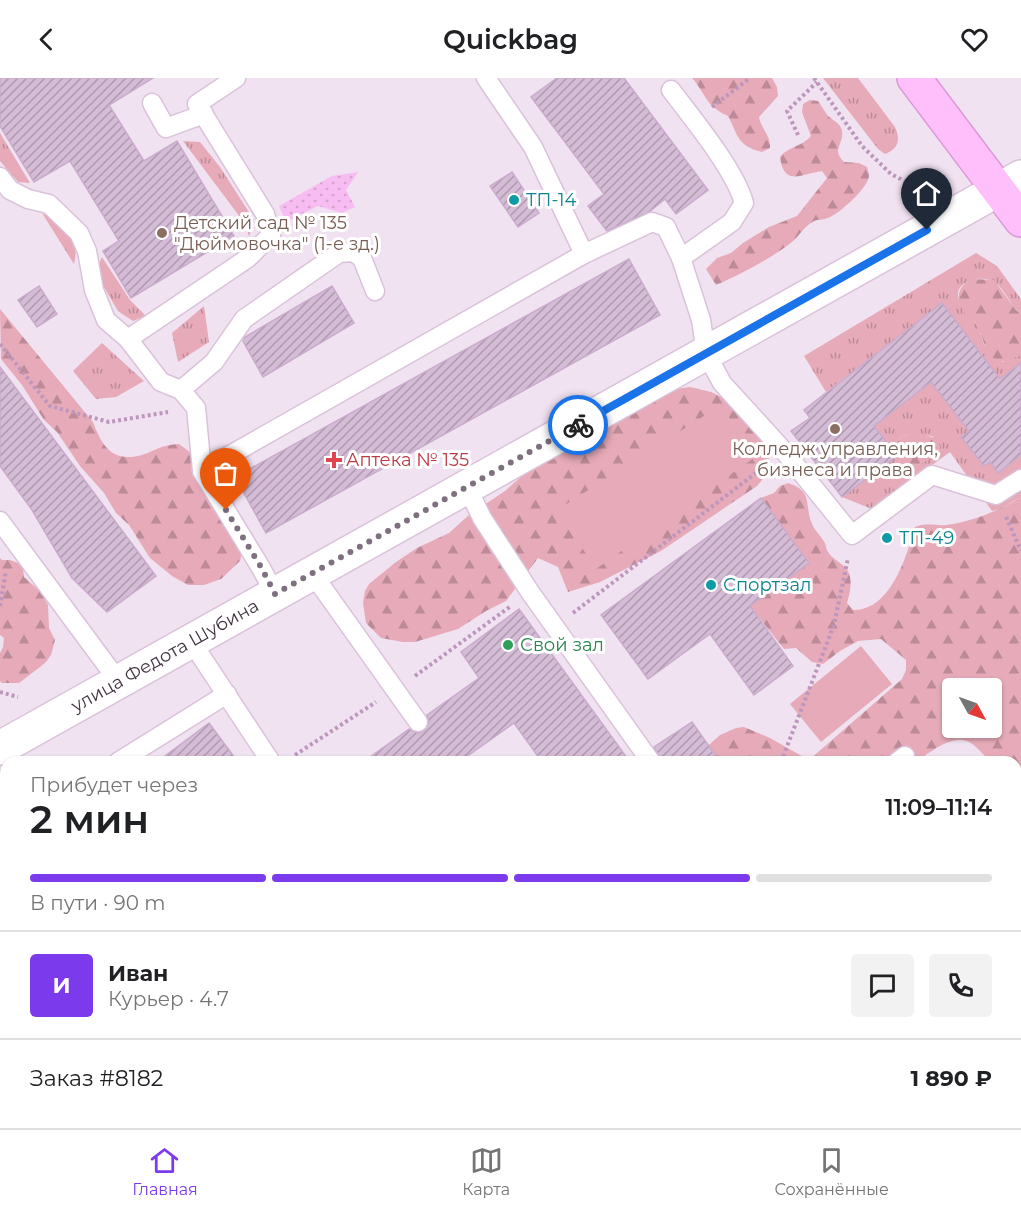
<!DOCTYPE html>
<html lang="ru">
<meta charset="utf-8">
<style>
body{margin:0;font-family:Montserrat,sans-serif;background:#f2f2f2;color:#202124;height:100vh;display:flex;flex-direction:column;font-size:22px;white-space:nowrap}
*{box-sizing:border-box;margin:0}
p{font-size:20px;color:#757577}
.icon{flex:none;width:33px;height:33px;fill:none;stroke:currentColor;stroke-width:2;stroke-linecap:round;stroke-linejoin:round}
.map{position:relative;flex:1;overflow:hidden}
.side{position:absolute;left:0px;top:678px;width:1022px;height:372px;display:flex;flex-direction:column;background:#fff;border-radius:18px 18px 0 0;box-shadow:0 2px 4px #0004}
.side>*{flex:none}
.needle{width:39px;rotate:130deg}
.controls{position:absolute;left:942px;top:600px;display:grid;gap:12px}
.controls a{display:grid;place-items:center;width:60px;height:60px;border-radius:6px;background:#fff;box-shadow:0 2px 4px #0004;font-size:30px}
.pin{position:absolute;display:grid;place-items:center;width:51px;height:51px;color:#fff;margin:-62px -26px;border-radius:50% 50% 50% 0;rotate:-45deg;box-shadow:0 0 6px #0007}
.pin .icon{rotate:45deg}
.courier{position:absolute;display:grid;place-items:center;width:60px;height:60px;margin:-30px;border:4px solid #1a73e8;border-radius:50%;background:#fff;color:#222;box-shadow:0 2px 8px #0007}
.headline em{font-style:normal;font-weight:600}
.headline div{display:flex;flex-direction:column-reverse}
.headline{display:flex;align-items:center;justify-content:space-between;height:102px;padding:0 30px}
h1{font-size:39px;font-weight:600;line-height:45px}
.bar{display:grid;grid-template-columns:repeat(4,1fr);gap:9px 6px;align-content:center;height:72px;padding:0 30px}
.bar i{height:8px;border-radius:4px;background:#e0e0e0}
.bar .active{background:#7c3aed}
.bar p{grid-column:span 4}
.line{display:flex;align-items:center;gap:15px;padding:0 30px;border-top:2px solid #e0e0e0}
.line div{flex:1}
.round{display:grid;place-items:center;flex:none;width:63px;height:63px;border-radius:6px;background:#f2f2f2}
header{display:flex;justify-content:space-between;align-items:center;height:78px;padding:0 30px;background:#fff;font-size:27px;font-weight:600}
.tab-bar{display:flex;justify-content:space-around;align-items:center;height:84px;border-top:2px solid #e0e0e0;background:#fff;font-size:16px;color:#757577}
.tab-bar a{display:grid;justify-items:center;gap:3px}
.tab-bar .active{color:#7c3aed}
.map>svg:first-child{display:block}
.grass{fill:url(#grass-tufts);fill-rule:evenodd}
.forest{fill:url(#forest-firs);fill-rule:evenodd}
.sand{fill:url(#sand-dots)}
.pitch{fill:#e6aab8}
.building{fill:url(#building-hatch);stroke:#cbabcd;stroke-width:1.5}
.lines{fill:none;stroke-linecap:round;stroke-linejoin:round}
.service-casing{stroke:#dac2da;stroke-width:21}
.minor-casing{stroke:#dac2da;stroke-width:36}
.secondary-casing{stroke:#db97d7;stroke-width:36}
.primary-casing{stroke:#e35ee1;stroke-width:36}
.path{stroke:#bd96be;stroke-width:4;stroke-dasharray:3 3;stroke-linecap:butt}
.service{stroke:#fff;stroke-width:18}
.minor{stroke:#fff;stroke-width:33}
.secondary{stroke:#ffbffa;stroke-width:33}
.primary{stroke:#fe8efa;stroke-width:33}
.done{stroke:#7f7080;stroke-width:6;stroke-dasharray:0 10.8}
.route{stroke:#1a73e8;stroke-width:8}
.culture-dot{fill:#0f9aa8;stroke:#fff;stroke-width:2}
.education-dot{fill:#8d6e63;stroke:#fff;stroke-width:2}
.health-dot{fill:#e0444e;stroke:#fff;stroke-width:2}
.leisure-dot{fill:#2e9e5b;stroke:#fff;stroke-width:2}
.labels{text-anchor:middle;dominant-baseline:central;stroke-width:6;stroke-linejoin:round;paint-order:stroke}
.culture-label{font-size:18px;fill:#0d838f;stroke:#fff;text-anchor:start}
.education-label{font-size:18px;fill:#785e54;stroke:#fff;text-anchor:start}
.health-label{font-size:18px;fill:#be3a42;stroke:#fff;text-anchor:start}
.leisure-label{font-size:18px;fill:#27864d;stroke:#fff;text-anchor:start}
.street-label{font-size:18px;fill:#423343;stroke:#fff}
</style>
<header><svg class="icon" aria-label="back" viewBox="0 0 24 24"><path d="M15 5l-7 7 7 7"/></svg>Quickbag<svg class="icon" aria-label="heart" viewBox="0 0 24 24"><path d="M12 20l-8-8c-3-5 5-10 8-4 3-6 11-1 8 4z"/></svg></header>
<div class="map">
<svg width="1021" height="1050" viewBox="0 0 1021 1050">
<defs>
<pattern id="grass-tufts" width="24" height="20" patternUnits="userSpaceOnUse" patternTransform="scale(1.5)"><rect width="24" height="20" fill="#e6aab8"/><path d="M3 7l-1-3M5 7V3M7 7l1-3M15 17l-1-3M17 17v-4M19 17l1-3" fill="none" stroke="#bc8b97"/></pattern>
<pattern id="forest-firs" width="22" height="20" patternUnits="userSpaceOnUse" patternTransform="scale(1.5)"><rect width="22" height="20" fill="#e6aab8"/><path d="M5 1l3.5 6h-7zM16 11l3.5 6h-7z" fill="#bc8b97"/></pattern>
<pattern id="sand-dots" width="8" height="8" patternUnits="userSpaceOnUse" patternTransform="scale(1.5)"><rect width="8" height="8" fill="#f7bcf1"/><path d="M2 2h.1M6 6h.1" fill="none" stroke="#d5a2d0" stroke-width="1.8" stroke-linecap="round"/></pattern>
<pattern id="building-hatch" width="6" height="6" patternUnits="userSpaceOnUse" patternTransform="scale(1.5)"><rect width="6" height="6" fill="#d4bbd6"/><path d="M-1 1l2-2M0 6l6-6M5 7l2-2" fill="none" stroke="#ae99af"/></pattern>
</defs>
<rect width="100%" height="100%" fill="#f1e2f1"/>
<!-- grass -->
<g class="grass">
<path d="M823,0H858L895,49C901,62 898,71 885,76L878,71Z"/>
<polygon points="0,55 30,105 18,104 0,83"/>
<polygon points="183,63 200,64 220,89 254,142 249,159 246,147"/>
<path d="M42,135C64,148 81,157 74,186Z"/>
<path d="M976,175L997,188L1021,221V236C1009,227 1005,208 990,202C983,200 973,200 967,204C946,215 967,235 976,246C981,252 981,261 985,268C989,274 997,279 1002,284L1021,277V285L1000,301L942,225L826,314L804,278Z"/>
<polygon points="102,179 130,222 146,238 133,243 118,233 95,194"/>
<polygon points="204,228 209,264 178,284 172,255"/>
<polygon points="102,265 144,303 116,319 96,321 73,293"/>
<path d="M931,304L969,353L961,359L984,388L990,384L998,395L1021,377V419L1000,431L992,433L950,374L872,431L842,419L896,378L874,348ZM909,356L932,358L940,369L924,384L903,380L896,367L901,359Z"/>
<polygon points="0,918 6,926 6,1044 91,1044 96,1050 5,1050 0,1042"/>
</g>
<!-- forest -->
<g class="forest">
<path d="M692,0H772L777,9L778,18L759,39C761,51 771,57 770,70L762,74C737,68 738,57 728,38C704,27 707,17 692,0Z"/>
<path d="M810,22L818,23C821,27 823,31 826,35C830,42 841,44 842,53C844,67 831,71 844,84L859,85L867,89C868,92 869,96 869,98C868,110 839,136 828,140C822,143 817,140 811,145C803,150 799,158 792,164C772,180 739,197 716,207L706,191L717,180L731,175L743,165L769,149L797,138L827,100L822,93C801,96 784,109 780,79C789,68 803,68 811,58L802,34L803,26Z"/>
<path d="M973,201L994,202L1016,232L1021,236V277C1015,279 1005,285 999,283C984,278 984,259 977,248C975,244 970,241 967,238C955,224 955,208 973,201Z"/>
<path d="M0,231L93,344C102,368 112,385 142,377C157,372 161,367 179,366L202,383L239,376L240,383L231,397L230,405L234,427L229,441L242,475L240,483L221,501L204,507H188L172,498L150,480L129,447L116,435L104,415L80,388L57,354L44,342L22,307L1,281Z"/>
<polygon points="690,309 711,314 727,322 760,353 772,390 757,408 661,473 600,504 568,514 558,489 538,480 506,523 486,533 458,551 415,564 403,564 381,560 366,545 363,525 365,513 369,506 396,484 417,470 449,455 469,437 505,413 541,381 667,312"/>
<path d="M909,356C921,356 937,356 940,369C931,379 916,395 903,385L902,375L896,367L901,359Z"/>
<path d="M788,405C814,413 804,428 812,446C815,453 821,458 825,465C826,468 826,471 828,474C833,482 843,485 848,493C853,503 850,515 847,525L853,532C891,533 907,477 915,449C926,444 936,448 947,447C971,444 1001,432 1021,419V692H1016V684H991C984,678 977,668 969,664C953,655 929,675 916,684H690L720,657L736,650L744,649L770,660L809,682L902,601L906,592V582L881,561L858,563L840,573L823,586L812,584L796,570L784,571L750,528L809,485L761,420L774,415L780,408ZM952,610H992V650H952Z"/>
<polygon points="0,480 2,482 10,482 18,485 23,491 24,499 41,514 48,527 49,550 55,562 51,577 46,584 40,589 19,605 2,605 0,603 0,575 3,569 4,560 0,557"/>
<polygon points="193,1044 362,1044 354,1050 192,1050"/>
</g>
<!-- sand -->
<polygon class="sand" points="358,94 346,112 355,129 342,135 318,128 286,144 279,128 332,98"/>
<!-- pitch -->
<g class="pitch">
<polygon points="721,327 754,380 596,491 557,432"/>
<polygon points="861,568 892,606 821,664 790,626"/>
</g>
<!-- building -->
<g class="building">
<polygon points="0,0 153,0 109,27 144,83 177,63 234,158 131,220 103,173 119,163 70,83 34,104 0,48"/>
<polygon points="557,0 624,0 708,112 676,136 665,121 649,134 607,153 588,128 604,116 531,19"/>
<polygon points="512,94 539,135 518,149 490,108"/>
<polygon points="629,181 660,237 266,455 235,399"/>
<polygon points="39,208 57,236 37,249 18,222"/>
<polygon points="332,208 354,245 263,299 243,263 245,259"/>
<polygon points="942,225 1000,301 1021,285 1021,377 998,395 990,384 984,388 961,359 969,353 931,304 874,348 897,378 842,419 791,353 810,340 804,332"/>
<polygon points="0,289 156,498 107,534 72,500 32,432 0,388"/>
<polygon points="761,420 809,485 750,528 793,588 754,617 710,556 648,601 601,537"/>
<polygon points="519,531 630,684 542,684 514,645 459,684 363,684 409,651 418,655 425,653 429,644 427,637 479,600 461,574"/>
<polygon points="692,644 720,684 662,684 654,669"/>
<polygon points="209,645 238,684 157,684"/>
</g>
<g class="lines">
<defs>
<g id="service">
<polyline points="236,0 197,26 265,136 271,157 248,180 128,261 161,304 181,312 196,330 202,393 261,490 275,516"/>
<polyline points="486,0 533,69 584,176 652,144 666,149 681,180 701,242 706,275 722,305 784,373 852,457 932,397 996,417 1021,401"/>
<path d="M671,12C693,41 735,92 744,125L732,144L681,180"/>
<polyline points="152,25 166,50 204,36"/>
<polyline points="0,99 10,112 28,121 49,126 79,155 87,173 94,212 106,242 128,261"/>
<polyline points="181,312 214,284 244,241 339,175 353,174 362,180 375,213"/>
<polyline points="202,393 584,176"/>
<polyline points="467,409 482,440 530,514 651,684"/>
<polyline points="0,443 119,604"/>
<polyline points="312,495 418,644"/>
<polyline points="191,563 271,684"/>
<polyline points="118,684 227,616"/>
<polyline points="897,684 905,678"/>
<polyline points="1016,836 1021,832"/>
<polyline points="1016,941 1021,948"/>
<polyline points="442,1044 445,1050"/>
<polyline points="668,1050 679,1044"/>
</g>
<g id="minor">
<path id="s1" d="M0,670L1021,99"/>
</g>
<polyline id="secondary" points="914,0 1021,142"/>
<g id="primary">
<polyline points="0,829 6,838"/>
<polyline points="149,1044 154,1050"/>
</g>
</defs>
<!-- service casing -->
<use href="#service" class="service-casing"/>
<!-- minor casing -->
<use href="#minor" class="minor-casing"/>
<!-- secondary casing -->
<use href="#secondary" class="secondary-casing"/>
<!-- primary casing -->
<use href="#primary" class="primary-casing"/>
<!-- path -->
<g class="path">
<polyline points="814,0 862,68 891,96 927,115"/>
<polyline points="712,29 750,0"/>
<polyline points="798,57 787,33 817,4"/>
<polyline points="0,266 50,328 109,344 168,334"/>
<polyline points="1006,439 1021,473"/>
<polyline points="0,528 6,493"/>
<polyline points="573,535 765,388"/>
<polyline points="415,598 511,528"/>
<polyline points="0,614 18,619"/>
<polyline points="295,677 376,624"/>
<polyline points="781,684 834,547 848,480"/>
<polyline points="862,1044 867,1050"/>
</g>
<!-- service -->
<use href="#service" class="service"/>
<!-- minor -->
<use href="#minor" class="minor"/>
<!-- secondary -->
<use href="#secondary" class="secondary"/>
<!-- primary -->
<use href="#primary" class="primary"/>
</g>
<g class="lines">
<!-- done -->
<polyline class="done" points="226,432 261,489 275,516 578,347"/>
<!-- route -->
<polyline class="route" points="578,347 927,152"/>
</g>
<!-- markers -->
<g class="culture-dot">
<circle cx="514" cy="122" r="6"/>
<circle cx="887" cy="460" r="6"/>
<circle cx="711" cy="507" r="6"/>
</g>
<g class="education-dot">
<circle cx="162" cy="155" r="6"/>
<circle cx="835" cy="351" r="6"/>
</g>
<path class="health-dot" d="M331 373h6v6h6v6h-6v6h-6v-6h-6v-6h6z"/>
<circle class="leisure-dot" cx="508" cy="567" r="6"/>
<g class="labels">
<!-- culture labels -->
<g class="culture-label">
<text x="526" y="122">ТП-14</text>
<text x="899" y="460">ТП-49</text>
<text x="723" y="507">Спортзал</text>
</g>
<!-- education labels -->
<g class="education-label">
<text x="174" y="145">Детский сад № 135<tspan x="174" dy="21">"Дюймовочка" (1-е зд.)</tspan></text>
<text x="835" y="371" text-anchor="middle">Колледж управления,<tspan x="835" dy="21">бизнеса и права</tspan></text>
</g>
<!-- health labels -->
<g class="health-label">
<text x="346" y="382">Аптека № 135</text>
</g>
<!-- leisure labels -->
<g class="leisure-label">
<text x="520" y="567">Свой зал</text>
</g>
<!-- street labels -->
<g class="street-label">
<text stroke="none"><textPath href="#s1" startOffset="189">улица Федота Шубина</textPath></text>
</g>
</g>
</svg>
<div class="controls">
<a><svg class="needle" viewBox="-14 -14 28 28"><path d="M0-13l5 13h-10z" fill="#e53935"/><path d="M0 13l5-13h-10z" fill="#757577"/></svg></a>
</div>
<div class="pin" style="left:226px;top:432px;background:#ea580c"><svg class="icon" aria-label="bag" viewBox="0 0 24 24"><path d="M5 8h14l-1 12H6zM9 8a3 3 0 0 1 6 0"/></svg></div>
<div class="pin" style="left:927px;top:152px;background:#1f2937"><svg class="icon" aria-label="home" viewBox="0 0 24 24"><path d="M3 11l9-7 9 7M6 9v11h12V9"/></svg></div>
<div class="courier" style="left:578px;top:347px"><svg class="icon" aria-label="bike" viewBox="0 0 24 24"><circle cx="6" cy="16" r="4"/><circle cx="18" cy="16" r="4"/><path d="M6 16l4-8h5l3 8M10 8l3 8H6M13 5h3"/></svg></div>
<section class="side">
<div class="headline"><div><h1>2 мин</h1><p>Прибудет через</p></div><em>11:09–11:14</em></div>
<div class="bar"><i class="active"></i><i class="active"></i><i class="active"></i><i></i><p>В пути · 90 m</p></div>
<div class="line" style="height:108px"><b class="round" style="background:#7c3aed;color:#fff">И</b><div><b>Иван</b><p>Курьер · 4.7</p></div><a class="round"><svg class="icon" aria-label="chat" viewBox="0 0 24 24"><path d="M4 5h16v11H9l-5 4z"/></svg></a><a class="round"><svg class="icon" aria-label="phone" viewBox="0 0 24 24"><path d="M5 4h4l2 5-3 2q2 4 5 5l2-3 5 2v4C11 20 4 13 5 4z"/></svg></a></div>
<div class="line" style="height:78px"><div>Заказ #8182</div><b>1 890 ₽</b></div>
</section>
</div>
<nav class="tab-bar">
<a class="active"><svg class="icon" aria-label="home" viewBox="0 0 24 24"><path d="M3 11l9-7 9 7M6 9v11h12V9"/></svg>Главная</a>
<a><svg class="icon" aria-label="map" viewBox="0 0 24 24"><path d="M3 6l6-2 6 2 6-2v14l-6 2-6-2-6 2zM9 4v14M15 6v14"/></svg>Карта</a>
<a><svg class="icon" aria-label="saved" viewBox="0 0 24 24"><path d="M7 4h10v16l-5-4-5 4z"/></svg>Сохранённые</a>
</nav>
